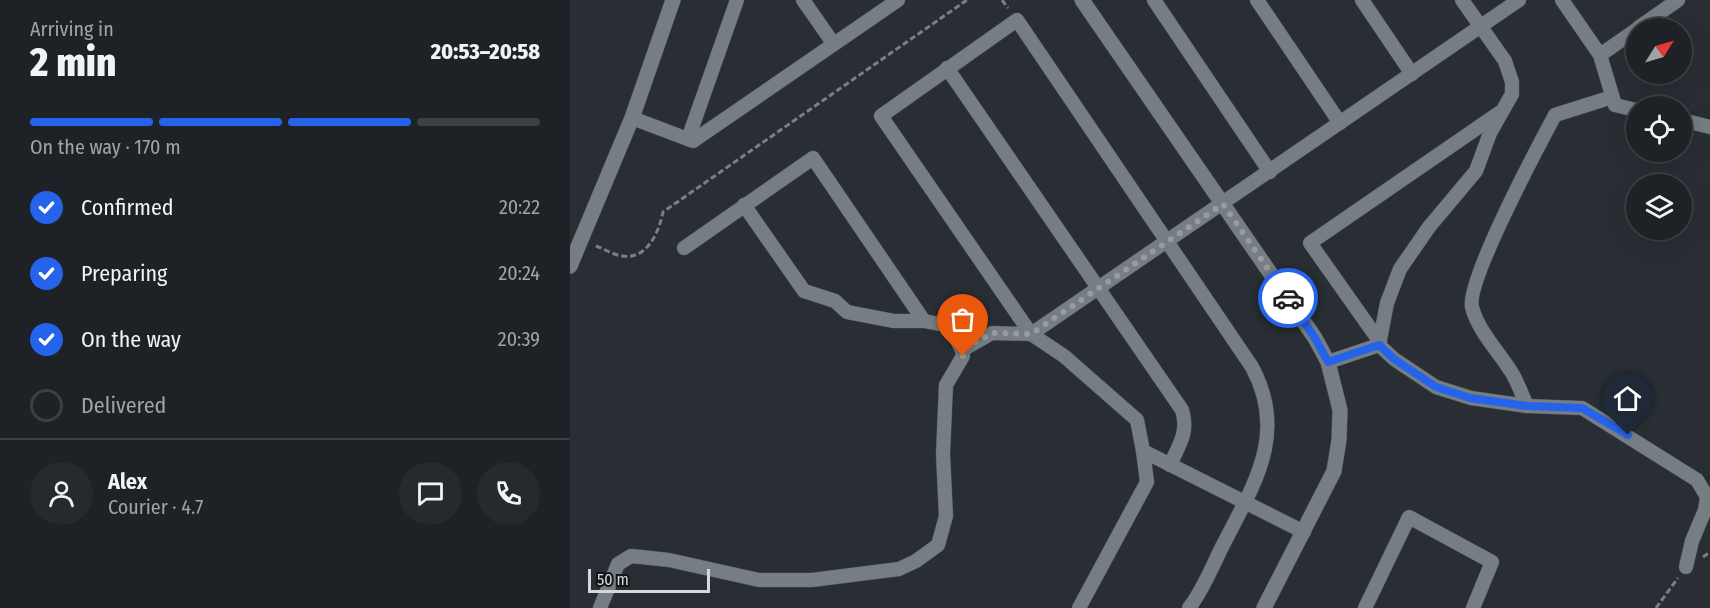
<!DOCTYPE html>
<meta charset="utf-8">
<style>
body{margin:0;font-family:"Fira Sans Condensed",sans-serif;background:#262a2e;color:#f1f3f6;height:100vh;display:flex;flex-direction:column;font-size:22px;white-space:nowrap}
*{box-sizing:border-box;margin:0}
p{font-size:20px;color:#a1a4a7}
.icon{flex:none;width:33px;height:33px;fill:none;stroke:currentColor;stroke-width:2;stroke-linecap:round;stroke-linejoin:round}
.map{position:relative;flex:1;overflow:hidden}
.drawer{display:flex;flex-direction:column;background:#1e2226;width:570px}
.drawer>*{flex:none}
.needle{width:39px;rotate:53deg}
.fabs{position:absolute;left:1056px;top:18px;display:grid;gap:12px}
.fabs a{display:grid;place-items:center;width:66px;height:66px;border-radius:50%;background:#1e2226;box-shadow:0 6px 24px #0002,0 0 0 2px #3c3f43;font-size:30px}
.scale{position:absolute;left:18px;bottom:15px;width:122px;box-sizing:border-box;padding-left:6px;border:3px solid #d4d8db;border-top:0;font-size:16px;line-height:21px;white-space:nowrap;color:#d4d8db;-webkit-text-stroke:4px #131618;paint-order:stroke}
.pin{position:absolute;display:grid;place-items:center;width:51px;height:51px;color:#fff;margin:-62px -26px;border-radius:50% 50% 50% 0;rotate:-45deg;box-shadow:0 0 6px #0007}
.pin .icon{rotate:45deg}
.courier{position:absolute;display:grid;place-items:center;width:60px;height:60px;margin:-30px;border:4px solid #2563eb;border-radius:50%;background:#fff;color:#222;box-shadow:0 2px 8px #0007}
.overview em{font-style:normal;font-weight:800}
.overview div{display:flex;flex-direction:column-reverse}
.overview{display:flex;align-items:center;justify-content:space-between;height:102px;padding:0 30px}
h1{font-size:39px;font-weight:800;line-height:45px}
.bar{display:grid;grid-template-columns:repeat(4,1fr);gap:9px 6px;align-content:center;height:72px;padding:0 30px}
.bar i{height:8px;border-radius:4px;background:#3c3f43}
.bar .on{background:#2563eb}
.bar p{grid-column:span 4}
.line{display:flex;align-items:center;gap:15px;padding:0 30px;border-top:2px solid #3c3f43}
.line div{flex:1}
.round{display:grid;place-items:center;flex:none;width:63px;height:63px;border-radius:32px;background:#262a2e}
ol{padding:0 30px;list-style:none}
li{display:flex;align-items:center;gap:18px;height:66px}
li p{margin-inline-start:auto}
li .icon{padding:6px;border-radius:50%;background:#2563eb;color:#fff;stroke-width:4}
li:last-child{color:#a1a4a7}
li i{width:33px;height:33px;border:3px solid #3c3f43;border-radius:50%}
main{display:flex;flex:1;min-height:0}
.map>svg:first-child{display:block}
.lines{fill:none;stroke-linecap:round;stroke-linejoin:round}
.street-casing{stroke:#484c51;stroke-width:15}
.secondary-casing{stroke:#484c51;stroke-width:16}
.path{stroke:#7a7f83;stroke-width:3;stroke-dasharray:6 3;stroke-linecap:butt}
.street{stroke:#767d83;stroke-width:14}
.secondary{stroke:#767d83;stroke-width:15}
.done{stroke:#989ca0;stroke-width:6;stroke-dasharray:0 10.8}
.route{stroke:#2563eb;stroke-width:8}
</style>
<main>
<section class="drawer">
<div class="overview"><div><h1>2 min</h1><p>Arriving in</p></div><em>20:53–20:58</em></div>
<div class="bar"><i class="on"></i><i class="on"></i><i class="on"></i><i></i><p>On the way · 170 m</p></div>
<ol>
<li><svg class="icon" aria-label="check" viewBox="0 0 24 24"><path d="M5 12l5 5 9-10"/></svg>Confirmed<p>20:22</p></li>
<li><svg class="icon" aria-label="check" viewBox="0 0 24 24"><path d="M5 12l5 5 9-10"/></svg>Preparing<p>20:24</p></li>
<li><svg class="icon" aria-label="check" viewBox="0 0 24 24"><path d="M5 12l5 5 9-10"/></svg>On the way<p>20:39</p></li>
<li><i></i>Delivered</li>
</ol>
<div class="line" style="height:108px"><a class="round"><svg class="icon" aria-label="person" viewBox="0 0 24 24"><circle cx="12" cy="8" r="4"/><path d="M4 21q1-7 8-7t8 7"/></svg></a><div><b>Alex</b><p>Courier · 4.7</p></div><a class="round"><svg class="icon" aria-label="chat" viewBox="0 0 24 24"><path d="M4 5h16v11H9l-5 4z"/></svg></a><a class="round"><svg class="icon" aria-label="phone" viewBox="0 0 24 24"><path d="M5 4h4l2 5-3 2q2 4 5 5l2-3 5 2v4C11 20 4 13 5 4z"/></svg></a></div>
</section>
<div class="map">
<svg width="1140" height="608" viewBox="0 0 1140 608">
<rect width="100%" height="100%" fill="#282e33"/>
<g class="lines">
<defs>
<g id="street">
<polyline points="233,0 263,43"/>
<polyline points="584,0 700,172"/>
<polyline points="687,0 770,123"/>
<polyline points="792,0 842,74"/>
<polyline points="992,0 1030,55 1045,105 1066,110"/>
<polyline points="1068,28 1108,0"/>
<polyline points="1030,55 1066,30"/>
<path d="M377,68L612,410C619,432 609,445 600,465"/>
<polyline points="62,118 123,141 328,0"/>
<polyline points="1112,120 1140,127"/>
<polyline points="118,139 167,0"/>
<polyline points="114,248 243,158 354,321"/>
<polyline points="810,342 740,243 929,113"/>
<polyline points="809,345 824,359 866,387 901,398 957,406 1012,408 1127,480 1137,497 1135,510 1122,541 1116,567"/>
<polyline points="809,345 817,303 830,269 859,227 906,171 920,133 942,94 942,82 935,61 892,0"/>
<polyline points="392,350 422,333 461,334 949,0"/>
<polyline points="758,362 809,345"/>
<path d="M957,406C952,395 948,383 942,373C929,352 908,331 902,307C896,281 969,145 985,115L1042,97"/>
<polyline points="573,451 734,532"/>
<polyline points="30,608 48,564 61,556 99,560 189,580 242,580 329,569 346,561 368,545 376,516 373,454 376,385 393,356 392,350 380,326 354,321 324,321 277,312 265,301 234,291 174,205"/>
<path d="M509,608L577,482L573,451L567,420L494,356L461,334L311,116L447,20L682,367C718,434 684,484 654,543C643,564 634,589 619,608"/>
<polyline points="795,608 839,517 922,562 903,608"/>
</g>
<g id="secondary">
<polyline points="512,0 745,338 758,362 770,410 769,440 764,471 694,608"/>
<polyline points="0,266 62,118 103,0"/>
</g>
</defs>
<!-- street casing -->
<use href="#street" class="street-casing"/>
<!-- secondary casing -->
<use href="#secondary" class="secondary-casing"/>
<!-- path -->
<g class="path">
<polyline points="432,0 438,8"/>
<path d="M26,246C34,249 44,255 52,256C78,260 89,231 93,212L397,0"/>
<polyline points="1133,557 1140,552"/>
<polyline points="1086,608 1108,578"/>
</g>
<!-- street -->
<use href="#street" class="street"/>
<!-- secondary -->
<use href="#secondary" class="secondary"/>
</g>
<g class="lines">
<!-- done -->
<polyline class="done" points="393,356 392,350 422,333 461,334 653,204 718,298"/>
<!-- route -->
<polyline class="route" points="718,298 745,338 758,362 809,345 824,359 866,387 900,398 957,406 1012,408 1058,435"/>
</g>
</svg>
<div class="fabs">
<a><svg class="needle" viewBox="-14 -14 28 28"><path d="M0-13l5 13h-10z" fill="#e53935"/><path d="M0 13l5-13h-10z" fill="#a1a4a7"/></svg></a>
<a><svg class="icon" aria-label="locate" viewBox="0 0 24 24"><circle cx="12" cy="12" r="6"/><path d="M12 2v4M12 18v4M2 12h4M18 12h4"/></svg></a>
<a><svg class="icon" aria-label="layers" viewBox="0 0 24 24"><path d="M12 4l9 5-9 5-9-5zM3 14l9 5 9-5"/></svg></a>
</div>
<div class="scale">50 m</div>
<div class="pin" style="left:393px;top:356px;background:#ea580c"><svg class="icon" aria-label="bag" viewBox="0 0 24 24"><path d="M5 8h14l-1 12H6zM9 8a3 3 0 0 1 6 0"/></svg></div>
<div class="pin" style="left:1058px;top:435px;background:#1f2937"><svg class="icon" aria-label="home" viewBox="0 0 24 24"><path d="M3 11l9-7 9 7M6 9v11h12V9"/></svg></div>
<div class="courier" style="left:718px;top:298px"><svg class="icon" aria-label="car" viewBox="0 0 24 24"><path d="M5 17H2v-5l4-1 3-4h7l3 4 3 1v5h-3M9 17h6M6 11h13"/><circle cx="7" cy="17" r="2"/><circle cx="17" cy="17" r="2"/></svg></div>
</div>
</main>
